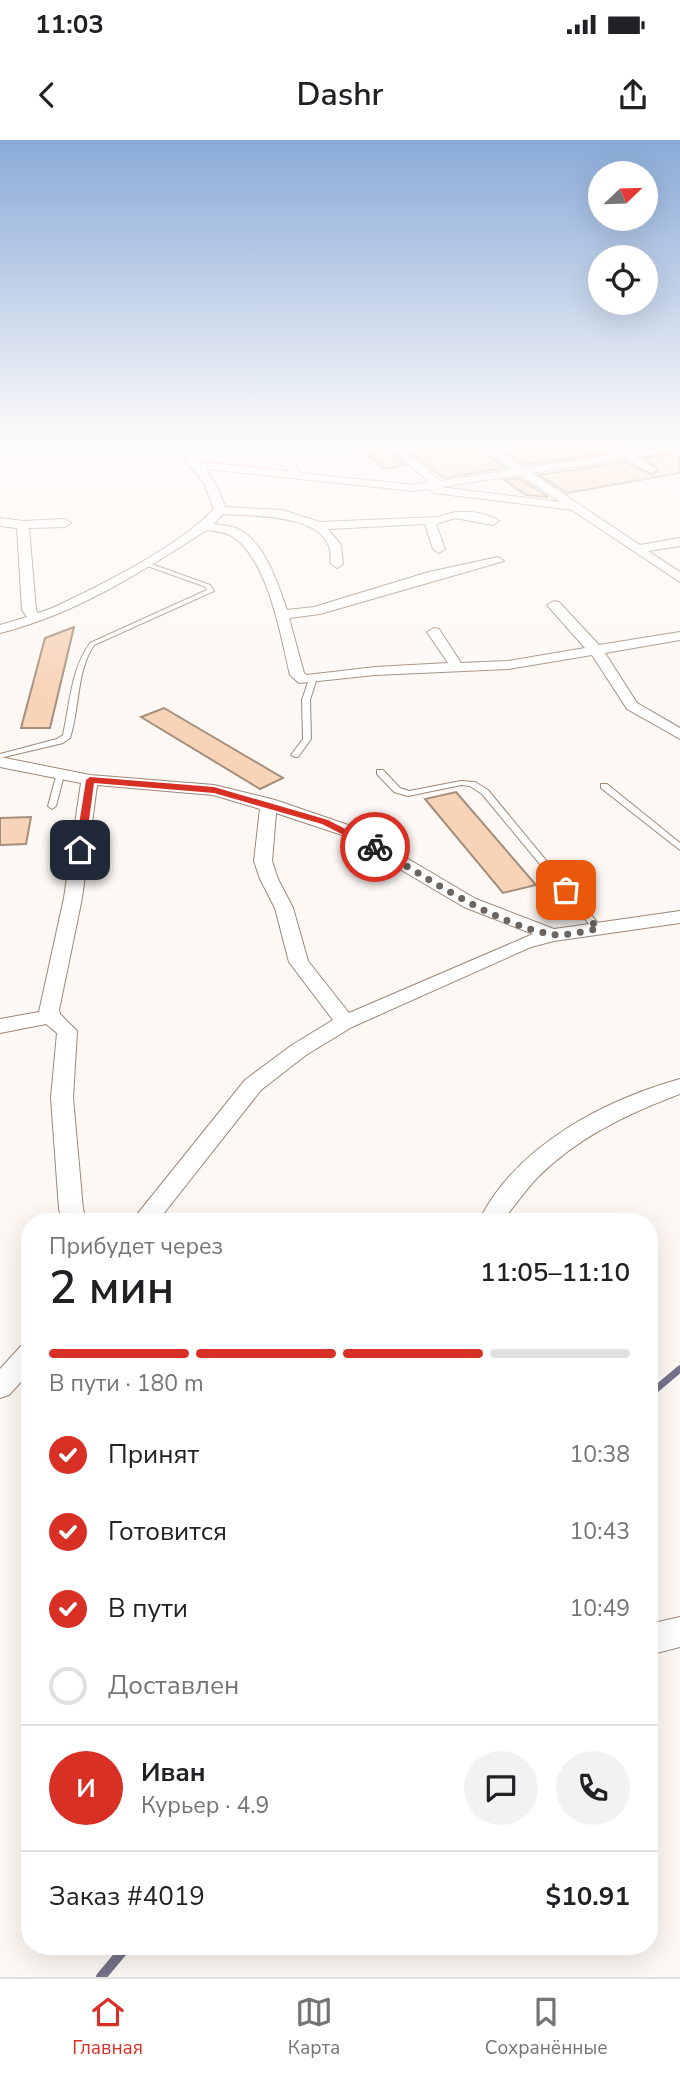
<!DOCTYPE html>
<html lang="ru">
<meta charset="utf-8">
<style>
body{margin:0;font-family:"Nunito Sans",sans-serif;background:#f2f2f2;color:#202124;height:100vh;display:flex;flex-direction:column;font-size:26px;white-space:nowrap}
*{box-sizing:border-box;margin:0}
p{font-size:23px;color:#757577}
.icon{flex:none;width:38px;height:38px;fill:none;stroke:currentColor;stroke-width:2;stroke-linecap:round;stroke-linejoin:round}
.map{position:relative;flex:1;overflow:hidden}
.details{position:absolute;left:21px;top:1073px;width:637px;height:742px;display:flex;flex-direction:column;background:#fff;border-radius:28px;box-shadow:0 7px 28px #0002}
.details>*{flex:none}
.needle{width:46px;rotate:67deg}
.tools{position:absolute;left:588px;top:21px;display:grid;gap:14px}
.tools a{display:grid;place-items:center;width:70px;height:70px;border-radius:50%;background:#fff;box-shadow:0 7px 28px #0002;font-size:35px}
.pin{position:absolute;display:grid;place-items:center;width:60px;height:60px;color:#fff;margin:-30px;border-radius:14px;box-shadow:0 4px 10px #0006}
.courier{position:absolute;display:grid;place-items:center;width:70px;height:70px;margin:-35px;border:5px solid #d93025;border-radius:50%;background:#fff;color:#222;box-shadow:0 2px 9px #0007}
.head em{font-style:normal;font-weight:600}
.head div{display:flex;flex-direction:column-reverse}
.head{display:flex;align-items:center;justify-content:space-between;height:119px;padding:0 28px}
h1{font-size:46px;font-weight:600;line-height:52px}
.bar{display:grid;grid-template-columns:repeat(4,1fr);gap:10px 7px;align-content:center;height:84px;padding:0 28px}
.bar i{height:9px;border-radius:5px;background:#e0e0e0}
.bar .current{background:#d93025}
.bar p{grid-column:span 4}
.line{display:flex;align-items:center;gap:18px;padding:0 28px;border-top:2px solid #e0e0e0}
.line div{flex:1}
.round{display:grid;place-items:center;flex:none;width:74px;height:74px;border-radius:37px;background:#f2f2f2}
ol{padding:0 28px;list-style:none}
li{display:flex;align-items:center;gap:21px;height:77px}
li p{margin-inline-start:auto}
li .icon{padding:7px;border-radius:50%;background:#d93025;color:#fff;stroke-width:4}
li:last-child{color:#757577}
li i{width:38px;height:38px;border:4px solid #e0e0e0;border-radius:50%}
.status{display:flex;justify-content:space-between;align-items:center;height:49px;padding:0 35px;background:#fff;direction:ltr}
.status svg{height:19px;fill:currentColor}
header{display:flex;justify-content:space-between;align-items:center;height:91px;padding:0 28px;background:#fff;font-size:32px;font-weight:600}
.tab-bar{display:flex;justify-content:space-around;align-items:center;height:98px;border-top:2px solid #e0e0e0;background:#fff;font-size:19px;color:#757577}
.tab-bar a{display:grid;justify-items:center;gap:4px}
.tab-bar .current{color:#d93025}
.map>svg:first-child{display:block}
.lines{fill:none;stroke-linecap:round;stroke-linejoin:round}
.stream-far1{stroke:#75728a;stroke-width:7}
.stream{stroke:#75728a;stroke-width:10}
.building{fill:#f7d3b7;stroke:#a58e7c;stroke-width:2}
.lane-casing{stroke:#9e8876;stroke-width:2}
.street-casing{stroke:#9e8876;stroke-width:2}
.lane{fill:#fff;fill-rule:evenodd}
.street{fill:#fff;fill-rule:evenodd}
.route{fill:#d93025}
.done{stroke:#6c645e;stroke-width:7;stroke-dasharray:0 12.6}
</style>
<div class="status"><b>11:03</b><svg viewBox="0 0 49 12"><path d="M0 12V9h3v3zM5 12V6h3v6zM10 12V3h3v9zM15 12V0h3v12zM26 1h20v11H26zM47 4h2v5h-2z"/></svg></div>
<header><svg class="icon" aria-label="back" viewBox="0 0 24 24"><path d="M15 5l-7 7 7 7"/></svg>Dashr<svg class="icon" aria-label="share" viewBox="0 0 24 24"><path d="M12 15V3M7 8l5-5 5 5M5 13v7h14v-7"/></svg></header>
<div class="map">
<svg width="680" height="1837" viewBox="0 0 680 1837">
<rect width="100%" height="100%" fill="#fdf8f4"/>
<g class="lines">
<!-- stream-far1 -->
<polyline class="stream-far1" points="649,1255 680,1229"/>
<!-- stream -->
<polyline class="stream" points="101,1837 127,1806"/>
</g>
<!-- building -->
<g class="building">
<polygon points="400,305 475,305 505,328 444,338"/>
<polygon points="495,305 661,305 629,309 619,306 613,312 525,325"/>
<polygon points="388,311 405,325 385,329 366,314"/>
<polygon points="680,313 680,333 567,353 539,335 625,322 652,335 658,329 644,318"/>
<polygon points="519,338 548,357 526,355 504,340"/>
<polygon points="74,487 50,588 21,588 45,498"/>
<polygon points="164,568 283,638 260,649 141,577"/>
<polygon points="456,652 536,745 503,753 425,659"/>
<polygon points="31,677 26,704 0,705 0,678"/>
</g>
<g class="lines">
<defs>
<g id="lane">
<path d="M142,422H146L210,445L214,451L94,505C76,532 80,568 70,598L63,603L0,618V614L57,599L63,595C70,564 71,529 90,503L207,450L206,447L142,424Z"/>
<polygon points="309,539 316,541 310,560 311,599 298,617 295,617 291,615 303,599 302,560"/>
<polygon points="377,630 383,630 400,648 409,651 461,641 475,642 488,650 601,787 603,789 601,791 595,791 482,654 470,646 461,645 408,656 394,652 377,634"/>
<polygon points="57,633 63,633 64,635 56,666 52,669 48,666"/>
<polygon points="601,644 607,644 680,703 680,710 601,648"/>
</g>
<g id="street">
<polygon points="0,305 7,305 5,316 0,319"/>
<path d="M173,305H184L200,322L288,331L258,305C276,305 289,319 301,333L414,345L429,342L385,305H396L441,341L512,330L478,305H490L524,328L617,314L615,311L620,308L629,312L680,305V310L637,317L655,328L656,330L651,333L625,319L532,333L640,405L680,398V406L648,411L680,432V442L572,370L434,353L429,349L414,351L206,329L220,352L225,367L282,370L320,382L439,377C455,369 484,370 499,381L493,385L455,378L436,384L445,409L439,413L433,409L425,384L328,389L341,405L343,424L337,428L331,424C330,419 331,412 329,407C319,374 251,376 223,374L214,384C222,385 233,386 240,390C266,405 278,444 287,470L314,467L429,432L498,417L504,421L320,474L289,478L304,533L307,535L375,527L448,523L427,492L434,488L439,489L461,523L508,521L585,508L547,465L554,461L559,462L599,505L680,492V500L605,513L637,563L680,588V599L627,569L592,515L508,529L375,535L299,543L290,535C281,496 268,420 233,397C226,392 216,391 207,390C141,432 76,474 0,493V485L27,477L22,470L17,388L0,386V378L23,381L65,379L71,383L65,387L29,388L36,470L38,473L50,469C98,447 178,407 214,369L204,343ZM520,335L560,362L440,347Z"/>
<path d="M0,617L90,635L214,645L275,660L354,687L476,759L554,789L680,771V783L554,801L531,807L352,887L306,915L261,950L157,1082H131L245,940L292,905L333,880L289,822L275,768L260,739L254,721L260,669L213,655L97,645L82,758L59,870L60,874L77,891L73,958L83,1069L87,1082H63L59,1069L51,958L57,893L46,884L0,893V879L39,872L64,758L81,643L0,627ZM276,673L342,695L464,767L533,794L349,873L308,821L293,768L278,739L272,721Z"/>
<path d="M680,939V954C627,974 576,998 536,1039C524,1052 514,1067 502,1081H486L482,1075C520,1004 605,960 680,939Z"/>
<polygon points="30,1203 30,1232 9,1255 0,1258 0,1229 21,1206"/>
<polygon points="680,1477 680,1507 649,1515 649,1484"/>
</g>
</defs>
<!-- lane casing -->
<use href="#lane" class="lane-casing"/>
<!-- street casing -->
<use href="#street" class="street-casing"/>
<!-- lane -->
<use href="#lane" class="lane"/>
<!-- street -->
<use href="#street" class="street"/>
</g>
<!-- sky -->
<linearGradient id="sky" x2="0" y2="1"><stop stop-color="#89aad8"/><stop offset="0.54" stop-color="#fefcfa"/><stop offset="1" stop-color="#fefcfa" stop-opacity="0"/></linearGradient>
<rect width="680" height="562" fill="url(#sky)"/>
<!-- route -->
<polygon class="route" points="90,637 214,647 328,680 380,707 371,709 322,684 214,653 94,643 85,710 80,713 75,710 86,640"/>
<g class="lines">
<!-- done -->
<path class="done" d="M375,707C426,737 491,782 549,794C564,797 583,791 598,789L566,750"/>
</g>
</svg>
<div class="tools">
<a><svg class="needle" viewBox="-14 -14 28 28"><path d="M0-13l5 13h-10z" fill="#e53935"/><path d="M0 13l5-13h-10z" fill="#757577"/></svg></a>
<a><svg class="icon" aria-label="locate" viewBox="0 0 24 24"><circle cx="12" cy="12" r="6"/><path d="M12 2v4M12 18v4M2 12h4M18 12h4"/></svg></a>
</div>
<div class="pin" style="left:566px;top:750px;background:#ea580c"><svg class="icon" aria-label="bag" viewBox="0 0 24 24"><path d="M5 8h14l-1 12H6zM9 8a3 3 0 0 1 6 0"/></svg></div>
<div class="pin" style="left:80px;top:710px;background:#1f2937"><svg class="icon" aria-label="home" viewBox="0 0 24 24"><path d="M3 11l9-7 9 7M6 9v11h12V9"/></svg></div>
<div class="courier" style="left:375px;top:707px"><svg class="icon" aria-label="bike" viewBox="0 0 24 24"><circle cx="6" cy="16" r="4"/><circle cx="18" cy="16" r="4"/><path d="M6 16l4-8h5l3 8M10 8l3 8H6M13 5h3"/></svg></div>
<section class="details">
<div class="head"><div><h1>2 мин</h1><p>Прибудет через</p></div><em>11:05–11:10</em></div>
<div class="bar"><i class="current"></i><i class="current"></i><i class="current"></i><i></i><p>В пути · 180 m</p></div>
<ol>
<li><svg class="icon" aria-label="check" viewBox="0 0 24 24"><path d="M5 12l5 5 9-10"/></svg>Принят<p>10:38</p></li>
<li><svg class="icon" aria-label="check" viewBox="0 0 24 24"><path d="M5 12l5 5 9-10"/></svg>Готовится<p>10:43</p></li>
<li><svg class="icon" aria-label="check" viewBox="0 0 24 24"><path d="M5 12l5 5 9-10"/></svg>В пути<p>10:49</p></li>
<li><i></i>Доставлен</li>
</ol>
<div class="line" style="height:126px"><b class="round" style="background:#d93025;color:#fff">И</b><div><b>Иван</b><p>Курьер · 4.9</p></div><a class="round"><svg class="icon" aria-label="chat" viewBox="0 0 24 24"><path d="M4 5h16v11H9l-5 4z"/></svg></a><a class="round"><svg class="icon" aria-label="phone" viewBox="0 0 24 24"><path d="M5 4h4l2 5-3 2q2 4 5 5l2-3 5 2v4C11 20 4 13 5 4z"/></svg></a></div>
<div class="line" style="height:91px"><div>Заказ #4019</div><b>$10.91</b></div>
</section>
</div>
<nav class="tab-bar">
<a class="current"><svg class="icon" aria-label="home" viewBox="0 0 24 24"><path d="M3 11l9-7 9 7M6 9v11h12V9"/></svg>Главная</a>
<a><svg class="icon" aria-label="map" viewBox="0 0 24 24"><path d="M3 6l6-2 6 2 6-2v14l-6 2-6-2-6 2zM9 4v14M15 6v14"/></svg>Карта</a>
<a><svg class="icon" aria-label="saved" viewBox="0 0 24 24"><path d="M7 4h10v16l-5-4-5 4z"/></svg>Сохранённые</a>
</nav>
